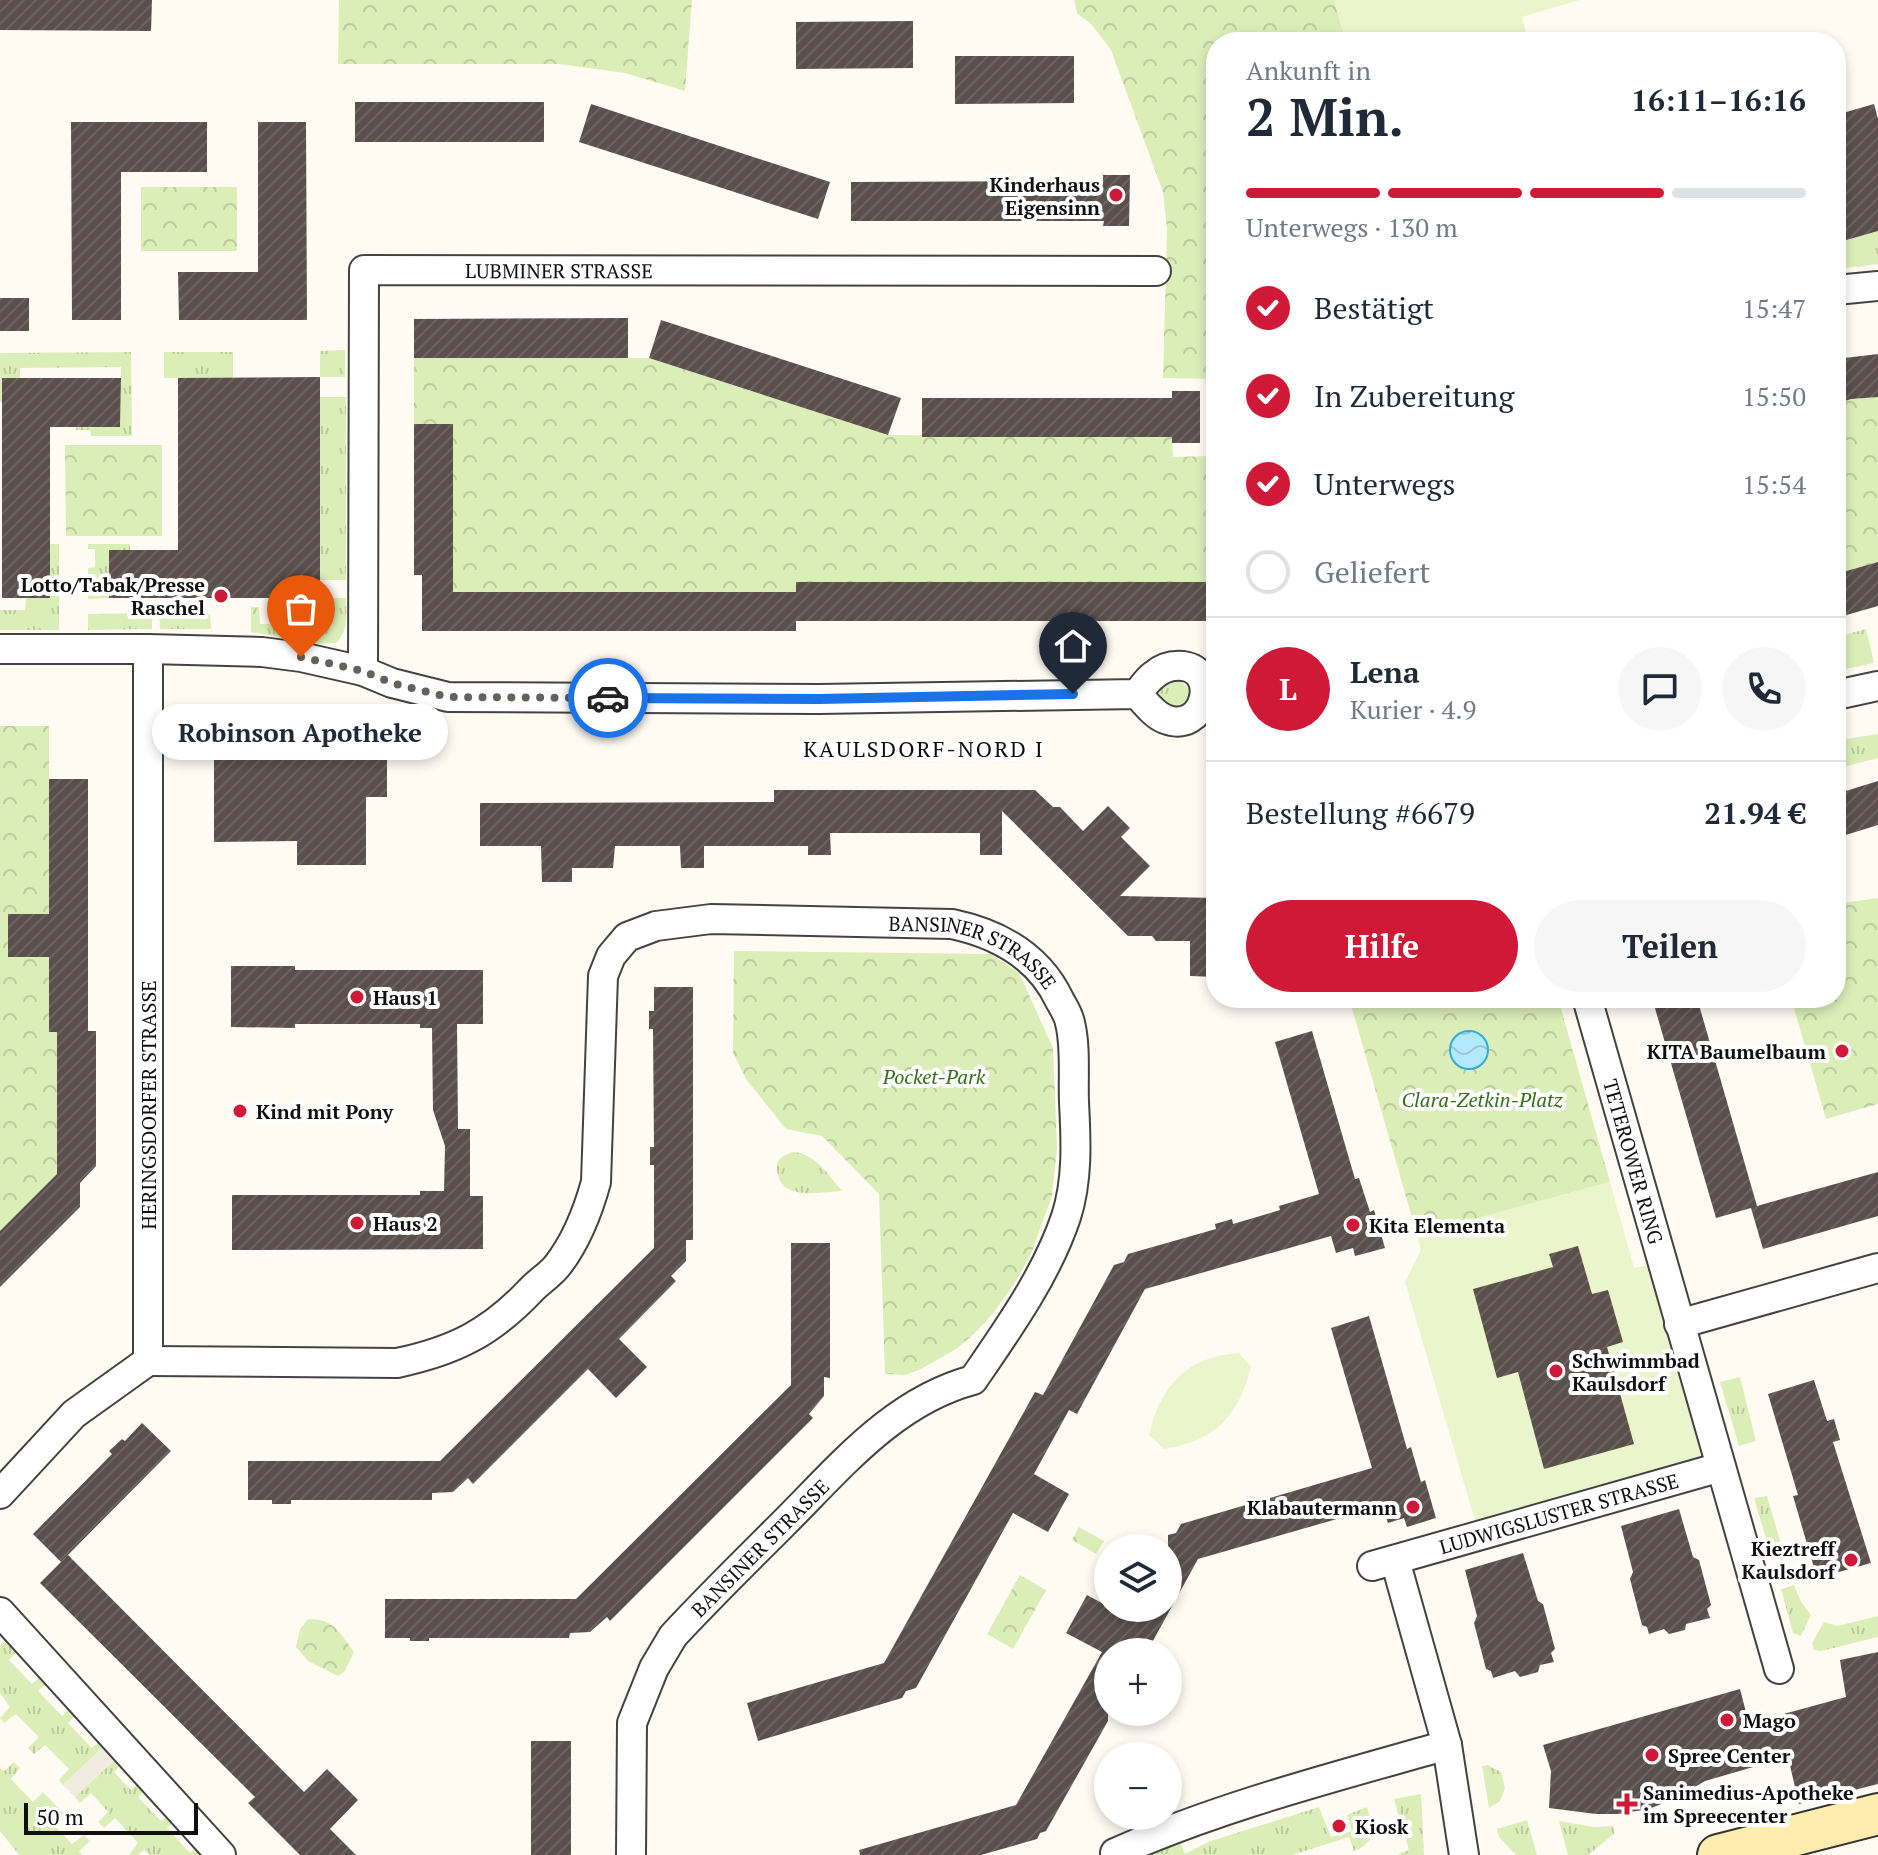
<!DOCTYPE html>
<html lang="de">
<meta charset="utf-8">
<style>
body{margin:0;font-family:"PT Serif",serif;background:#f6f6f7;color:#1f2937;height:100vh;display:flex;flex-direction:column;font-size:30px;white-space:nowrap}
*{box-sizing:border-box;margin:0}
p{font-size:26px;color:#747a83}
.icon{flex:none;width:44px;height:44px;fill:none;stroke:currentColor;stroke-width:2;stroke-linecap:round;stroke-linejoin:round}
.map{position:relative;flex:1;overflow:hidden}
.details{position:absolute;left:1206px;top:32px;width:640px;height:976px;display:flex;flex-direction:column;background:#fff;border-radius:32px;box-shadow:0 4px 12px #0003}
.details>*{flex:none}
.tools{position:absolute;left:1094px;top:1534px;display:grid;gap:16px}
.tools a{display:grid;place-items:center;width:88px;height:88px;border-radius:50%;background:#fff;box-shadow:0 4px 12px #0003;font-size:40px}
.scale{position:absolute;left:24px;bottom:20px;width:174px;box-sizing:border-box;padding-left:8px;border:4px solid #101010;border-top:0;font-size:22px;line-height:28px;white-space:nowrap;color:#101010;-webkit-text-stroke:6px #fff;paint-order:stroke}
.pin{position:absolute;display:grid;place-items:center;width:68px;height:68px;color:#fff;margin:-82px -34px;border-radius:50% 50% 50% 0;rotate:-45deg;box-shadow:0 0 8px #0007}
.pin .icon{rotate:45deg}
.courier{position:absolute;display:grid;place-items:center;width:80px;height:80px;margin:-40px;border:6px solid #1a73e8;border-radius:50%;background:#fff;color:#222;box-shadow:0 2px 10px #0007}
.bubble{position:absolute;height:56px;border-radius:28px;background:#fff;box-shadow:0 4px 12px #0003;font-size:26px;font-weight:600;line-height:56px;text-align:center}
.head em{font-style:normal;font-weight:600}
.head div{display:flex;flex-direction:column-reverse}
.head{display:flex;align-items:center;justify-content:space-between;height:136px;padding:0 40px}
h1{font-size:52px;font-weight:600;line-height:60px}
.bar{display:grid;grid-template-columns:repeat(4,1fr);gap:12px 8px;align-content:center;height:96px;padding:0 40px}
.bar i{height:10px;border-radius:6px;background:#e0e1e3}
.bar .selected{background:#cf1937}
.bar p{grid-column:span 4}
.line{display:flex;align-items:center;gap:20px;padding:0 40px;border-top:2px solid #e0e1e3}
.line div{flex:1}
.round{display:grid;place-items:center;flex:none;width:84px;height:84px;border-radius:42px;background:#f6f6f7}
ol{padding:0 40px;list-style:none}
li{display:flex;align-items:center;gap:24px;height:88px}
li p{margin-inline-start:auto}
li .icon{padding:8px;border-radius:50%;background:#cf1937;color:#fff;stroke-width:4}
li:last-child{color:#747a83}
li i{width:44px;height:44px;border:4px solid #e0e1e3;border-radius:50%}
.cta{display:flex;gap:16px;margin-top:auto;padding:16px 40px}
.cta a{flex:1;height:92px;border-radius:48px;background:#cf1937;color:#fff;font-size:32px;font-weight:600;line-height:92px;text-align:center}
.cta a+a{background:#f6f6f7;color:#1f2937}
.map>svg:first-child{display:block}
.grass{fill:url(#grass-tufts)}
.park{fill:url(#park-crowns)}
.pitch{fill:#ebf5cb}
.plaza{fill:#f2ebe0}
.water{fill:url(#water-waves);stroke:#32abda;stroke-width:2}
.building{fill:url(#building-hatch)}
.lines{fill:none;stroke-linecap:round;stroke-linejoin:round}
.street-casing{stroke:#434343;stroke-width:32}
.secondary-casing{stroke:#323232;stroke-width:44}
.street{stroke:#fff;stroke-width:28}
.secondary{stroke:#ffecae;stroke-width:40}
.done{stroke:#64625f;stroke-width:8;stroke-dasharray:0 14.4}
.route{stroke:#1a73e8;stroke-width:10}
.poi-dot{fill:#cf1937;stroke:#fff;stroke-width:3}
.labels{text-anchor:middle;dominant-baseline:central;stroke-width:8;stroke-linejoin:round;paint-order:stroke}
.poi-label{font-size:20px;font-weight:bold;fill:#101010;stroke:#fff;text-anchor:start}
.street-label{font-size:20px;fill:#101010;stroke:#fff}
.park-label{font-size:20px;font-style:italic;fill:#357019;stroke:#fff}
.neighbourhood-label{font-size:22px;letter-spacing:2px;fill:#101010;stroke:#fff}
</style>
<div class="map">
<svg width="1878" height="1855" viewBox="0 0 1878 1855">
<defs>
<pattern id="grass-tufts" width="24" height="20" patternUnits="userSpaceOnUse" patternTransform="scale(2)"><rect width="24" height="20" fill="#dbeeb8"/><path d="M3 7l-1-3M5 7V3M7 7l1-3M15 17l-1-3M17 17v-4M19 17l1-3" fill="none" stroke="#bbcb9d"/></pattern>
<pattern id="park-crowns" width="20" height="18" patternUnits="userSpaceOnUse" patternTransform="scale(2)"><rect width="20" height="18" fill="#dbeeb8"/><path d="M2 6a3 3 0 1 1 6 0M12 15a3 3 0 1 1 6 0" fill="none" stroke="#bbcb9d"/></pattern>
<pattern id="water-waves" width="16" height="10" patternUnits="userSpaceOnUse" patternTransform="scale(2)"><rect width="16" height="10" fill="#b2e9fc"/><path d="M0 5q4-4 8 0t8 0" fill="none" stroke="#98c7d7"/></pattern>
<pattern id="building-hatch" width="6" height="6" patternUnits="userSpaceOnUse" patternTransform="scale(2)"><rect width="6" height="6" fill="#5a4f4b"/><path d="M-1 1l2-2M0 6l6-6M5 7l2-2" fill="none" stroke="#6d6461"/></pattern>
</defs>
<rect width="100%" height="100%" fill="#fffbf3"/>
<!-- grass -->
<g class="grass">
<polygon points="1878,231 1878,264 1836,269 1836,243"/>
<polygon points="345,350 345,377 320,377 320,351"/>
<polygon points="131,352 132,436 91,436 90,430 76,430 76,427 120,426 121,367 20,368 20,378 3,378 3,402 0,402 0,353"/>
<polygon points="164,352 233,352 233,434 227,378 164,378"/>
<rect x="320" y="397" width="26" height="183"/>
<polygon points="50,544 59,544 59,630 0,630 0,610 25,610 26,598 50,598"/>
<polygon points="88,544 130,544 130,550 109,551 109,598 88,599 88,568 95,567 95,549 88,549"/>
<path d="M302,598H346C346,616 349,630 336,643L320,644L251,632V607H259L260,624H321V606L302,605Z"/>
<polygon points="152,613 152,629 88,630 88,614"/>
<polygon points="159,614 210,614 211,629 160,629"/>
<polygon points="1866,629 1874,663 1836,671 1836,637"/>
<circle cx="1174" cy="695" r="15"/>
<polygon points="1836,725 1839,740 1878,734 1878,758 1836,769"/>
<path d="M793,1152C815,1153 829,1176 842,1191C820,1192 779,1202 777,1169C776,1158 785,1155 793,1152Z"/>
<polygon points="1740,1377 1756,1441 1739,1446 1720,1382"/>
<polygon points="1767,1496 1783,1551 1771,1555 1754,1498"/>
<polygon points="1794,1585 1801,1602 1811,1615 1801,1636 1793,1633 1781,1589"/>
<polygon points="1878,1616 1878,1637 1821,1651 1814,1650 1812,1643 1824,1622 1837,1626"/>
<polygon points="9,1638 19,1649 9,1660 32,1684 43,1674 49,1681 38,1691 62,1716 73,1706 79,1712 68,1723 92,1748 103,1737 108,1742 63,1785 59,1780 69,1769 45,1745 34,1754 28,1748 39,1737 16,1714 4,1723 0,1718 10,1707 0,1693 0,1646"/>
<polygon points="120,1755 124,1761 114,1772 131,1790 142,1780 148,1787 138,1797 161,1821 172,1812 178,1818 167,1828 190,1853 202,1843 208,1849 202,1855 150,1855 144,1850 138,1855 129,1855 138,1843 115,1818 104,1828 98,1822 108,1812 91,1793 80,1803 75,1797"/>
<polygon points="14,1762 20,1768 11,1779 33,1802 43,1792 65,1815 55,1826 72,1844 84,1835 90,1841 79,1851 82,1855 19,1855 0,1831 0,1768 4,1771"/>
<polygon points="1488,1765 1501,1772 1505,1788 1500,1801 1489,1808 1482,1766"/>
<polygon points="1421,1794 1424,1855 1397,1855 1409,1850 1394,1799"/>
<path d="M1319,1807L1331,1837L1352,1831L1347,1815L1367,1807C1373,1827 1377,1843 1354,1851L1349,1837L1292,1855H1143L1178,1837L1185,1854L1208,1842Z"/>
<polygon points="1527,1820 1537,1855 1516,1855 1499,1837 1497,1829"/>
<polygon points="1559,1821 1594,1827 1614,1826 1614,1834 1588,1855 1568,1855"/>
</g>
<!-- park -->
<g class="park">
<polygon points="339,0 692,0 685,91 625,73 559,64 338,64"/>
<polygon points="1074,0 1334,0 1346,42 1216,42 1216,379 1163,378 1167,229 1163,192 1111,50 1092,25 1077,13"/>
<rect x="141" y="187" width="96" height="64"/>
<polygon points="414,358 649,358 888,435 1172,437 1173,457 1216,456 1216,582 797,582 796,592 441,592 453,575 453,424 414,424"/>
<polygon points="1878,397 1878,562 1836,574 1836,404 1851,399"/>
<polygon points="65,445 162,445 162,536 66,536"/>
<polygon points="0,726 49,726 49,1031 57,1032 57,1174 0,1231"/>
<polygon points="1878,898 1878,1104 1826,1119 1791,998 1836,998 1836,904"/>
<polygon points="734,951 991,954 1019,973 1053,1048 1057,1147 1052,1196 1031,1254 1016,1281 995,1311 975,1333 956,1349 921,1369 905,1375 885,1374 879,1194 822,1136 786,1129 746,1079 733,1053"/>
<polygon points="1349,998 1558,998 1610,1182 1417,1235"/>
<polygon points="1079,1527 1104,1541 1096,1554 1072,1540"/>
<polygon points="1020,1575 1046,1590 1013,1649 987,1634"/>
<path d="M308,1619C335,1619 339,1632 354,1652L345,1671L338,1676L308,1661L296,1647L300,1629Z"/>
</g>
<!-- pitch -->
<g class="pitch">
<polygon points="1334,0 1579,0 1522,17 1528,42 1346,42"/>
<polygon points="1610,1182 1634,1268 1652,1264 1707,1459 1476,1524 1405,1282 1421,1250 1417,1235"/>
<path d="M1239,1353L1251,1367C1238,1416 1216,1441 1164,1449L1149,1435C1160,1386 1187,1356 1239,1353Z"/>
</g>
<!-- plaza -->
<polygon class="plaza" points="108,1742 120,1755 75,1797 63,1785"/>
<!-- water -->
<circle class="water" cx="1469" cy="1050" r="19"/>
<!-- building -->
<g class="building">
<polygon points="0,0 152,0 151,31 0,30"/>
<polygon points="913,21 913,68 796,69 796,22"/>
<polygon points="955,56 1074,56 1074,103 955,104"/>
<rect x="355" y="102" width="189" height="40"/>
<polygon points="591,104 830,182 818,219 579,142"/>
<polygon points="1874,104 1878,119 1878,231 1836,243 1836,115"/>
<polygon points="71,122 207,122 207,172 121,172 121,320 72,320"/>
<polygon points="258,122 306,122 307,320 179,320 178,272 258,272"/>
<polygon points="1103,175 1130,175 1129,226 1103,226 1104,221 851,221 851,182 1103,181"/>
<rect x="0" y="298" width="29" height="33"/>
<polygon points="628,318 628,358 414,358 414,319"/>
<polygon points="661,320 901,398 888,435 649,358"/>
<polygon points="1878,354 1878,397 1851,399 1836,404 1836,359"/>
<polygon points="320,377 320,598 109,598 109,550 178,550 178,378"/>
<polygon points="2,378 121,378 120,427 50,427 50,598 2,598"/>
<polygon points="1172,391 1200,391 1200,443 1172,443 1172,437 922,437 922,398 1172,398"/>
<polygon points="414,424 453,424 453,592 796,592 796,582 1216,582 1216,621 796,621 796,631 422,631 422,575 414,575"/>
<polygon points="1878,562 1878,606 1836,618 1836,574"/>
<polygon points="276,734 345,734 345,754 387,754 387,797 366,797 366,865 297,865 297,841 214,842 214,757 276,757"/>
<polygon points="49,779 88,779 88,1031 96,1031 96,1166 80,1183 80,1207 0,1287 0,1231 57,1174 57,1032 49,1032 49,957 8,957 8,914 49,914"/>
<polygon points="1878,781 1878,825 1836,838 1836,794"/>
<polygon points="774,790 1035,790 1053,807 1060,807 1083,831 1108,806 1130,828 1121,837 1150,866 1120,896 1216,898 1216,977 1190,976 1190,941 1156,941 1152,936 1128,936 1002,811 1002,855 980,855 980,833 830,833 831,855 808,855 808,846 704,846 704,868 681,868 680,846 615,846 613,868 572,868 572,882 542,882 541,846 480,846 480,803 774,802"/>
<polygon points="231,966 295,966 295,970 483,970 483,1024 457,1024 458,1129 470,1129 470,1196 483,1196 483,1249 232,1250 232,1195 420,1195 420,1191 444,1191 445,1146 433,1110 432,1028 420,1028 420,1024 295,1024 295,1028 231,1027"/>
<polygon points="654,987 693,987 693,1240 686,1240 686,1261 671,1276 676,1281 619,1339 647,1367 616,1398 588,1369 473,1484 468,1478 453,1492 432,1493 432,1500 291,1500 291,1504 272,1504 272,1500 248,1500 248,1461 440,1461 654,1248 654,1165 650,1165 650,1147 654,1147 653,1029 649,1029 649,1011 654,1011"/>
<polygon points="1652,998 1697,998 1757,1206 1878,1172 1878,1216 1763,1249 1751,1208 1716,1218"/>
<polygon points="1312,1031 1355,1179 1359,1178 1370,1212 1374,1210 1385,1248 1355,1256 1353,1248 1336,1253 1331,1236 1145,1289 1077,1414 1069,1410 1034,1474 1069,1494 1048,1532 1013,1513 916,1688 906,1691 902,1698 758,1741 747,1703 884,1663 1035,1392 1043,1395 1114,1265 1124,1262 1128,1254 1216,1229 1215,1224 1232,1219 1233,1224 1280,1210 1279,1206 1319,1194 1275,1042"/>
<polygon points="791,1243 830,1243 830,1378 824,1377 824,1396 809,1414 813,1418 610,1621 607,1617 590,1632 570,1633 569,1638 429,1638 429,1641 410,1641 410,1638 385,1638 385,1599 576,1599 791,1385"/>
<polygon points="1578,1246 1592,1294 1608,1290 1623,1342 1607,1347 1634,1444 1544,1469 1518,1372 1497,1378 1473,1289 1553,1267 1549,1254"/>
<polygon points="1369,1316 1407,1449 1411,1447 1421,1482 1425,1480 1436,1518 1407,1527 1404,1518 1388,1523 1382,1506 1198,1559 1149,1648 1140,1642 1134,1652 1108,1652 1108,1721 1046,1831 1040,1833 1037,1839 981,1855 860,1855 859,1850 1016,1805 1102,1652 1066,1633 1087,1595 1122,1614 1126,1608 1168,1608 1168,1535 1176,1533 1181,1524 1372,1468 1331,1328"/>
<polygon points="1814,1380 1827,1421 1834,1419 1840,1440 1833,1442 1871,1563 1817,1578 1793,1496 1798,1495 1768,1394"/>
<polygon points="142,1423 171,1451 61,1562 33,1534 112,1454 109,1451 122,1439 125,1441"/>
<polygon points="1679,1509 1693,1557 1699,1560 1711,1605 1707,1609 1710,1618 1686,1624 1685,1630 1669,1634 1664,1629 1649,1634 1647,1627 1642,1625 1630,1579 1633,1572 1621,1526"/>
<polygon points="1523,1553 1538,1601 1543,1604 1555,1649 1551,1653 1554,1662 1540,1665 1538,1672 1520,1677 1515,1671 1493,1678 1491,1671 1486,1669 1474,1623 1477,1616 1465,1570"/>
<polygon points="68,1555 304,1792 327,1769 358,1800 330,1829 356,1855 300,1855 248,1803 255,1797 40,1583"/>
<polygon points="1878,1652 1878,1784 1799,1804 1788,1757 1705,1781 1676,1798 1649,1809 1618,1814 1596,1814 1549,1808 1551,1771 1543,1745 1740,1689 1748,1720 1776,1716 1846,1697 1840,1660"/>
<rect x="531" y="1741" width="40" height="114"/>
</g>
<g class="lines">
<defs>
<g id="street">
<polyline points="1836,290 1878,286"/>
<path d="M0,649H148L262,652L301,657L363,671L392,683L448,697L819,699L1137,694C1145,702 1154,715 1165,719C1205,735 1221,671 1183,666C1172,665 1162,668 1154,675C1147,680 1142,688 1137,694"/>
<path id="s1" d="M363,671L364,270L1156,271"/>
<polyline points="1836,695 1878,686"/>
<path id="s2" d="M1587,998L1779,1669"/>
<polyline points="1679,1324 1878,1268"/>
<path id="s3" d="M148,1361L397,1363C454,1351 490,1333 530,1291C538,1282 550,1275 557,1266C576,1242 588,1211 596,1182L603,976L611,956L627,937L656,926L711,919L952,924C999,934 1039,956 1060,1001C1064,1008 1069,1016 1070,1023C1076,1046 1073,1079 1074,1102C1076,1140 1078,1180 1066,1217C1046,1276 1008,1329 973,1380C894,1401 841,1466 785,1522C747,1560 709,1597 673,1636L654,1668L632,1723L631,1855"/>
<polyline points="148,1361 148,649"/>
<polyline points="0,1494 74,1414 148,1361"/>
<polyline points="1395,1560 1447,1745 1464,1855"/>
<path id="s4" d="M1372,1566L1721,1467"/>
<polyline points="0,1612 221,1855"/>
<path d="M1115,1853C1221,1806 1335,1777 1447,1745"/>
</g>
<polyline id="secondary" points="1718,1855 1878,1814"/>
</defs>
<!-- street casing -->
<use href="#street" class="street-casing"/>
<!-- secondary casing -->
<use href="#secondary" class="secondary-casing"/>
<!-- street -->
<use href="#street" class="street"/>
<!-- secondary -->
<use href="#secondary" class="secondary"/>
</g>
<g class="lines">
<!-- done -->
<polyline class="done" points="301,657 363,671 392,683 448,697 608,698"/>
<!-- route -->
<polyline class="route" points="608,698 819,699 1073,694"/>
</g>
<!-- markers -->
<g class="poi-dot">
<circle cx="1116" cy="195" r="8"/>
<circle cx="221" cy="596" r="8"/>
<circle cx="357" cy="997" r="8"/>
<circle cx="1842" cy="1051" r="8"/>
<circle cx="240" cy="1111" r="8"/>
<circle cx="357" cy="1223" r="8"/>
<circle cx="1353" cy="1225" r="8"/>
<circle cx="1556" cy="1371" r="8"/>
<circle cx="1413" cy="1507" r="8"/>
<circle cx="1851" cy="1560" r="8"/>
<circle cx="1727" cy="1720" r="8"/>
<circle cx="1652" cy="1755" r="8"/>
<path d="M1623 1792h8v8h8v8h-8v8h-8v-8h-8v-8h8z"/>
<circle cx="1339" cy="1826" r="8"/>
</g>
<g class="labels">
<!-- poi labels -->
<g class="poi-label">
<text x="1100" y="184" text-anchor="end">Kinderhaus<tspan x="1100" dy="23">Eigensinn</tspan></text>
<text x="205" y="584" text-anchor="end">Lotto/Tabak/Presse<tspan x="205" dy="23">Raschel</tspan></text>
<text x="373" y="997">Haus 1</text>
<text x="1826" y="1051" text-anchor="end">KITA Baumelbaum</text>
<text x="256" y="1111">Kind mit Pony</text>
<text x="373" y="1223">Haus 2</text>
<text x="1369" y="1225">Kita Elementa</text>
<text x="1572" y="1360">Schwimmbad<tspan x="1572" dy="23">Kaulsdorf</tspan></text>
<text x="1397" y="1507" text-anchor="end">Klabautermann</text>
<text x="1835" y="1548" text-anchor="end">Kieztreff<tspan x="1835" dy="23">Kaulsdorf</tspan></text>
<text x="1743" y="1720">Mago</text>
<text x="1668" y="1755">Spree Center</text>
<text x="1643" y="1792">Sanimedius-Apotheke<tspan x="1643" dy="23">im Spreecenter</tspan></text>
<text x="1355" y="1826">Kiosk</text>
</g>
<!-- street labels -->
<g class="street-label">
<text stroke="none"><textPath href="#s1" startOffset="596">LUBMINER STRASSE</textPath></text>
<text stroke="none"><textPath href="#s3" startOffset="1142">BANSINER STRASSE</textPath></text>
<text transform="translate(148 1105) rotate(-90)">HERINGSDORFER STRASSE</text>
<text stroke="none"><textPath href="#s2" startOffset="170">TETEROWER RING</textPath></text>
<text stroke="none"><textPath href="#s4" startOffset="194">LUDWIGSLUSTER STRASSE</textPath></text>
<text transform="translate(760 1548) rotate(-45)">BANSINER STRASSE</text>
</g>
<!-- park labels -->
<g class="park-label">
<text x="934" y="1076">Pocket-Park</text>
<text x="1482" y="1099">Clara-Zetkin-Platz</text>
</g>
<!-- neighbourhood labels -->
<g class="neighbourhood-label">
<text x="924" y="748">KAULSDORF-NORD I</text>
</g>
</g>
</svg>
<div class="tools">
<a><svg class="icon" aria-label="layers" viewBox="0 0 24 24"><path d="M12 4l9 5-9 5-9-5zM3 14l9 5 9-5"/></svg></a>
<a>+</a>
<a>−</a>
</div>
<div class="scale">50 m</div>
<div class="pin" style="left:301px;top:657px;background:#ea580c"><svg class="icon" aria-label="bag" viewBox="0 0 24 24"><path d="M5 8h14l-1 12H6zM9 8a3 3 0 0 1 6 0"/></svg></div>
<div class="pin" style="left:1073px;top:694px;background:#1f2937"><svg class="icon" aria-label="home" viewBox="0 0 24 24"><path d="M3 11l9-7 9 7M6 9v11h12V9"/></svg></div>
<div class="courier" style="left:608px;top:698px"><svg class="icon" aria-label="car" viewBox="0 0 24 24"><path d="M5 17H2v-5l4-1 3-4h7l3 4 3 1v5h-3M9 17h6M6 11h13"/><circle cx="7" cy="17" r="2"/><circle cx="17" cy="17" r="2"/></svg></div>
<div class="bubble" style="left:152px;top:704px;width:296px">Robinson Apotheke</div>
<section class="details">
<div class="head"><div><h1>2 Min.</h1><p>Ankunft in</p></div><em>16:11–16:16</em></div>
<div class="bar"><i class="selected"></i><i class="selected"></i><i class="selected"></i><i></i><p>Unterwegs · 130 m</p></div>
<ol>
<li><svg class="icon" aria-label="check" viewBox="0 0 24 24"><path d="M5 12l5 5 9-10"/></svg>Bestätigt<p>15:47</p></li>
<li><svg class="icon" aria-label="check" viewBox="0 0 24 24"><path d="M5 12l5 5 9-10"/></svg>In Zubereitung<p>15:50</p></li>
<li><svg class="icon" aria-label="check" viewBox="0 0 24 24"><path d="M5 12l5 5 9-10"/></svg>Unterwegs<p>15:54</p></li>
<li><i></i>Geliefert</li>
</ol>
<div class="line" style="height:144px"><b class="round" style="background:#cf1937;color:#fff">L</b><div><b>Lena</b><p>Kurier · 4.9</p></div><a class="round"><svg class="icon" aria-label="chat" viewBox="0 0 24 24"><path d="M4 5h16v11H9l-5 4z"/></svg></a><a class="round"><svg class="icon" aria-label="phone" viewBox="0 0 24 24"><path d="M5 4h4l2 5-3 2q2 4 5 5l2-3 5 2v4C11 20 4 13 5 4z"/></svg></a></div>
<div class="line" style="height:104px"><div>Bestellung #6679</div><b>21.94 €</b></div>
<div class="cta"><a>Hilfe</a><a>Teilen</a></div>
</section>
</div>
